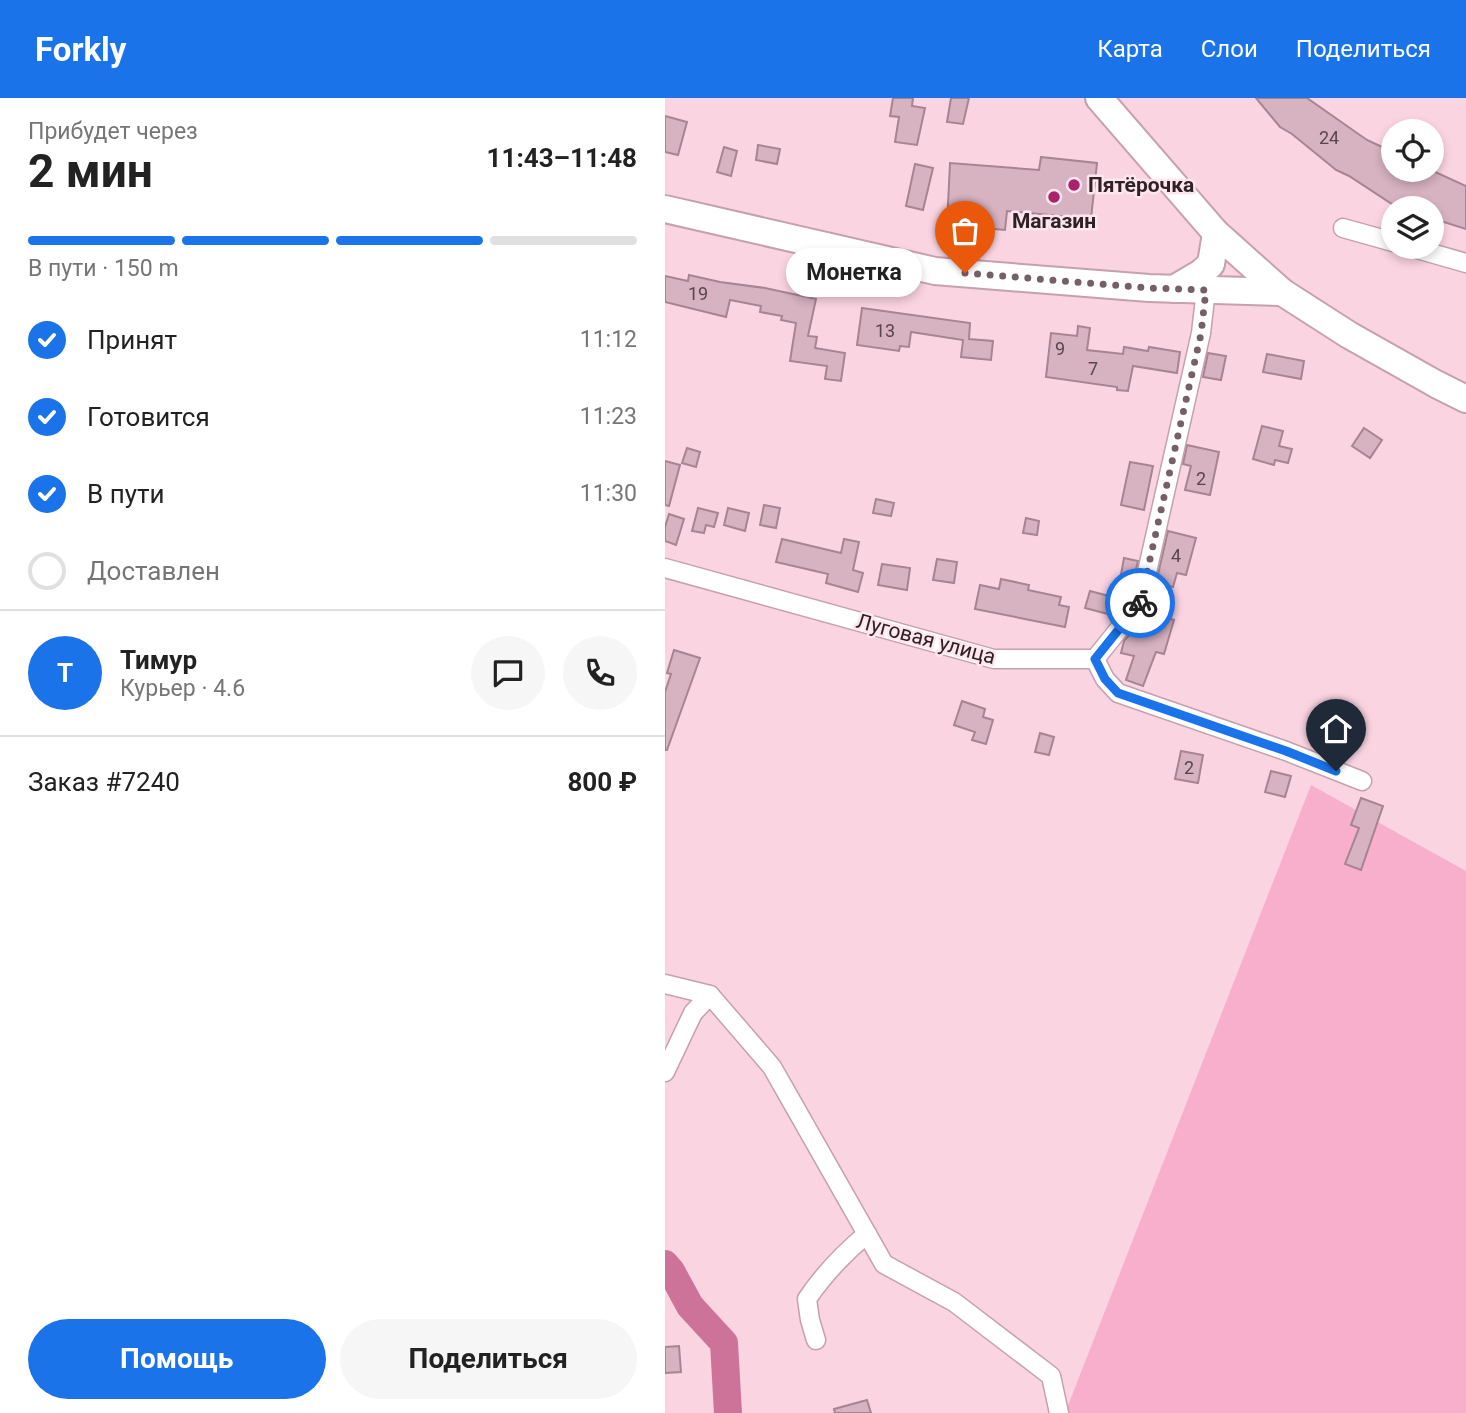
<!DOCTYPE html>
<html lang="ru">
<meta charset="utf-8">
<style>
body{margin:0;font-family:Roboto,sans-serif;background:#f6f6f6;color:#222;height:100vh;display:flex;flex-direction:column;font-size:26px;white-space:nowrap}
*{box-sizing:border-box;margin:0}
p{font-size:23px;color:#767676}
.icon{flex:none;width:38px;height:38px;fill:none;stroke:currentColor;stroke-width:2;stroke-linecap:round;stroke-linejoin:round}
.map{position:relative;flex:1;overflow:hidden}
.sheet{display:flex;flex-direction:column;background:#fff;width:665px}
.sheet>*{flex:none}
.buttons{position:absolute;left:716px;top:21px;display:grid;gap:14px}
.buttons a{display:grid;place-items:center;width:63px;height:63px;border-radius:50%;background:#fff;box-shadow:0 4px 10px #0003;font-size:35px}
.pin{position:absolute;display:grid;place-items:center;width:60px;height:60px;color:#fff;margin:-72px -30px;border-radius:50% 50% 50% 0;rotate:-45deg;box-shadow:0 0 7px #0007}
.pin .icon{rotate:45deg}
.courier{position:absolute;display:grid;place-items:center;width:70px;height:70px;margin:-35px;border:5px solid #1a73e8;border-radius:50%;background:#fff;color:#222;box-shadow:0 2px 9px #0007}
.bubble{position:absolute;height:49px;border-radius:24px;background:#fff;box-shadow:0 4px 10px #0003;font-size:23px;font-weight:700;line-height:49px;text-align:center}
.overview em{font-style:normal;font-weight:700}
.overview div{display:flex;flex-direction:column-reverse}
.overview{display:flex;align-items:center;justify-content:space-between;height:119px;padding:0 28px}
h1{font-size:46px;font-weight:700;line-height:52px}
.bar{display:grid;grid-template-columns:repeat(4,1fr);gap:10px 7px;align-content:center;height:84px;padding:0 28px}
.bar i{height:9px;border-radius:5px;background:#e0e0e0}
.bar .current{background:#1a73e8}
.bar p{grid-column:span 4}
.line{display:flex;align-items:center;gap:18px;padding:0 28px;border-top:2px solid #e0e0e0}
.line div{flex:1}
.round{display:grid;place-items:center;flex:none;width:74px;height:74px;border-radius:37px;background:#f6f6f6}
ol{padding:0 28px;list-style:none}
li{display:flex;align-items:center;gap:21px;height:77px}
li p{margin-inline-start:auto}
li .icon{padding:7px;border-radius:50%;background:#1a73e8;color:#fff;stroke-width:4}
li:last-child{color:#767676}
li i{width:38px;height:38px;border:4px solid #e0e0e0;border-radius:50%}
.button{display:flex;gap:14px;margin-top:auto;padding:14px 28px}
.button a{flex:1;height:80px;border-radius:42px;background:#1a73e8;color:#fff;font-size:28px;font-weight:700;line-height:80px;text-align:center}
.button a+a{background:#f6f6f6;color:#222}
header{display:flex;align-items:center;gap:42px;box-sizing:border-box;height:98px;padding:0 35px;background:#1a73e8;color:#fff}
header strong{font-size:33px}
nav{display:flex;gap:38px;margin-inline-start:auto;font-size:24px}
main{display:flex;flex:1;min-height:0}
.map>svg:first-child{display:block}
.green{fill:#f8afcc}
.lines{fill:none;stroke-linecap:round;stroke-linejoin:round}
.river{stroke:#cd739a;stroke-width:28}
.building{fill:#d7b2c0;stroke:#a78492;stroke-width:2}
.street-casing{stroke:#c5a0ae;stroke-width:21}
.secondary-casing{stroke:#c5a0ae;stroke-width:30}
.street{stroke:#fff;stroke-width:18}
.secondary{stroke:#fff;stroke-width:26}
.done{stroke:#766068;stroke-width:7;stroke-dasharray:0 12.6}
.route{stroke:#1a73e8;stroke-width:9}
.poi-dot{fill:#a9226a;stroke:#fee6ef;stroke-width:2.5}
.labels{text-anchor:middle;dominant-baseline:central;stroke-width:5;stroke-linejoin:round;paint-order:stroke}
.number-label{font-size:18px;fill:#59454c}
.poi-label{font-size:21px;font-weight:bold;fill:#2f2126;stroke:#fee6ef;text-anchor:start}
.street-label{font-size:21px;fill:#2f2126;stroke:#fee6ef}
</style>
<header>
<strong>Forkly</strong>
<nav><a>Карта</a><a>Слои</a><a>Поделиться</a></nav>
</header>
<main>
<section class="sheet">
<div class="overview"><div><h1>2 мин</h1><p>Прибудет через</p></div><em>11:43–11:48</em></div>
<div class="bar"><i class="current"></i><i class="current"></i><i class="current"></i><i></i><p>В пути · 150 m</p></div>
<ol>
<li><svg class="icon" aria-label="check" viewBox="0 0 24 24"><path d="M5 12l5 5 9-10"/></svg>Принят<p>11:12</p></li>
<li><svg class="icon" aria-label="check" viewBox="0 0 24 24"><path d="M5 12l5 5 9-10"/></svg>Готовится<p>11:23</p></li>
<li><svg class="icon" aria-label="check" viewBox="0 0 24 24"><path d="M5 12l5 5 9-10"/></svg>В пути<p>11:30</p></li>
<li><i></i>Доставлен</li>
</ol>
<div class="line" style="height:126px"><b class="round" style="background:#1a73e8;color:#fff">Т</b><div><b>Тимур</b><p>Курьер · 4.6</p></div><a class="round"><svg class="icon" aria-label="chat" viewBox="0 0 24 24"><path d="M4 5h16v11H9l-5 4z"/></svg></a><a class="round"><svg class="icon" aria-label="phone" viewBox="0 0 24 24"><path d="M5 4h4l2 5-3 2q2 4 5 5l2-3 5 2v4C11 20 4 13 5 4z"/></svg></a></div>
<div class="line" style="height:91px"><div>Заказ #7240</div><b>800 ₽</b></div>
<div class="button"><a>Помощь</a><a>Поделиться</a></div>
</section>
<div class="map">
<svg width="801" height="1315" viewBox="0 0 801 1315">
<rect width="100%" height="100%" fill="#fbd4e2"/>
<!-- green -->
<polygon class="green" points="646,687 801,773 801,1315 400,1315"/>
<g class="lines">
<!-- river -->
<polyline class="river" points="0,1166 6,1173 25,1208 59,1245 63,1315"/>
</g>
<!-- building -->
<g class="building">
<polygon points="228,0 248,0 247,8 260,10 252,47 230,44 234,19 225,18"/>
<polygon points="286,0 304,0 298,26 282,24"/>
<polygon points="591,0 642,0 702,42 728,54 728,72 766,72 801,88 801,131 766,120 766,110 737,110 730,108 684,78 671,72 627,36 615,29"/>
<polygon points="0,18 22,24 13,57 0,54"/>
<polygon points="93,47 115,51 112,66 91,62"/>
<polygon points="59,49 72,53 66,78 52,74"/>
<polygon points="376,59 432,65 426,121 342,113 340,132 282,127 285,65 374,72"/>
<polygon points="250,66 268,70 258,112 241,108"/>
<polygon points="24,177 55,184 100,190 151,201 143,238 152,239 150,250 180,255 176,283 160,281 162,268 125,263 131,225 116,222 117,218 95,214 96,208 65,202 61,219 0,204 0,178 23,183"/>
<polygon points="197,210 305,225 304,241 328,243 326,262 296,259 298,242 246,234 244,249 235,248 234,253 192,247"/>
<polygon points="413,228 425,230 422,252 458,256 459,249 483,253 484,249 515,254 512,275 468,268 463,293 452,292 452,289 381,279 386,235 412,238"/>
<polygon points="543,255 561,258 556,282 538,279"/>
<polygon points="602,256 639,263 636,281 598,274"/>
<polygon points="597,328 618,333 614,348 627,351 623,365 610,362 609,367 588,361"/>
<polygon points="699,330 717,342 705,360 687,348"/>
<polygon points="522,347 554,354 545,397 520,392 526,368 518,366"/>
<polygon points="22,350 35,354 31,369 17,365"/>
<polygon points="0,363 15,367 4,408 0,407"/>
<polygon points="465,364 488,368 479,412 456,407"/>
<polygon points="211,401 229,405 226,418 208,415"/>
<polygon points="99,407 115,410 111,430 95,427"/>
<polygon points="33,410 53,415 49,429 41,427 39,435 27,433"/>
<polygon points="63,410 84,415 80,433 59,427"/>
<polygon points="4,416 19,421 11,447 0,443 0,429"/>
<polygon points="361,420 374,423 372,437 358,435"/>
<polygon points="503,433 531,440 521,477 512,475 508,489 491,485"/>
<polygon points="117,441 176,455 179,441 194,444 188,472 198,475 193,494 161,485 163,476 111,464"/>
<polygon points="459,460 473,463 468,484 455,482"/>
<polygon points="272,461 292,464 289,485 268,482"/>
<polygon points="217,466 245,470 242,492 213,487"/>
<polygon points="336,481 364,487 363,492 396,499 394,507 404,509 400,529 310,511 315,487 334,491"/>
<polygon points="425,493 448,499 443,516 420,510"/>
<polygon points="482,514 509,522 499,556 491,554 478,588 461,582 469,558 456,555 459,543 465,536 473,538 479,518"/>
<polygon points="9,552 35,560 2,652 0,652 0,594 6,576 2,575"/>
<polygon points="297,603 320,611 318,619 328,622 321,646 307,642 310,634 289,627"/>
<polygon points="375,635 389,639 384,657 370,654"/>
<polygon points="516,653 538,657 533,685 510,681"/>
<polygon points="606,673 626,678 620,699 600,694"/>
<polygon points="696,700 718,708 696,772 680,766 694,730 686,727"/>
<polygon points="14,1248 16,1274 0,1275 0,1249"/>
<polygon points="202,1302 206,1315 170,1315 169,1311"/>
</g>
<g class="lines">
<defs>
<g id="street">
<polyline points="678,130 728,144"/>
<polyline points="745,149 801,165"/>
<polyline points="0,470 329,561 430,561 475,505 536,235 541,192"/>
<polyline points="430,561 440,581 453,595 621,653 697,683"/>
<polyline points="0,886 45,897 107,969 219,1166 289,1204 386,1278 394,1315"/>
<polyline points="0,974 28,915 45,897"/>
<path d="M151,1242L145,1222L142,1201C159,1176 179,1155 202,1136"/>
</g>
<g id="secondary">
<polyline points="434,0 551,135 546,166 536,175 509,191"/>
<polyline points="0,111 270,173 484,190 617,194"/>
<polyline points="551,135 617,194 684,237 771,286 801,301"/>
</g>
</defs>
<!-- street casing -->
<use href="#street" class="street-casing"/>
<!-- secondary casing -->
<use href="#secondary" class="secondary-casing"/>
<!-- street -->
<use href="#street" class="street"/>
<!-- secondary -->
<use href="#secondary" class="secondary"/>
</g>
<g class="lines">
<!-- done -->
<polyline class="done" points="300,175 484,190 541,192 536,236 475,505"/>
<!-- route -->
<polyline class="route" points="475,505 430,561 440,581 453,595 621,653 671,673"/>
</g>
<!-- markers -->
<g class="poi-dot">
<circle cx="409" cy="87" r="7"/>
<circle cx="389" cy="99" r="7"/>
</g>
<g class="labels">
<!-- number labels -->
<g class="number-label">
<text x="664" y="39">24</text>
<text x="33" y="195">19</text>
<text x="220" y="232">13</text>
<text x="395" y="250">9</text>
<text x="428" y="270">7</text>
<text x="536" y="380">2</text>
<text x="511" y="457">4</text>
<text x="524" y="669">2</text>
</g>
<!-- poi labels -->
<g class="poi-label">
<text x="423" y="87">Пятёрочка</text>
<text x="389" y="123" text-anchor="middle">Магазин</text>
</g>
<!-- street labels -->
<g class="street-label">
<text transform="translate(261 541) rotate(15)">Луговая улица</text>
</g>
</g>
</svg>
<div class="buttons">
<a><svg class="icon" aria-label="locate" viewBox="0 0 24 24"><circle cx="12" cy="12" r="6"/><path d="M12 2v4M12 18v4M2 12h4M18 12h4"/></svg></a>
<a><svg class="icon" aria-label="layers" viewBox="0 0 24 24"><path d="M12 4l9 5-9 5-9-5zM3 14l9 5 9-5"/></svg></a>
</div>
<div class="pin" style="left:300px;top:175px;background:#ea580c"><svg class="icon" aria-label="bag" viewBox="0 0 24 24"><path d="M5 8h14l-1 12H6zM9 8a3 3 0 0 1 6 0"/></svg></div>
<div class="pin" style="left:671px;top:673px;background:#1f2937"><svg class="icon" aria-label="home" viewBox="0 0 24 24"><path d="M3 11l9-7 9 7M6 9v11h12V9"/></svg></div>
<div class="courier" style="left:475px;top:505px"><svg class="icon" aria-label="bike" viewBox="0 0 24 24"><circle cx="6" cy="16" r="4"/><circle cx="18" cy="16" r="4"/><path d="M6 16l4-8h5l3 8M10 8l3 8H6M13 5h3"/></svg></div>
<div class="bubble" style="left:121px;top:150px;width:136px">Монетка</div>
</div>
</main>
